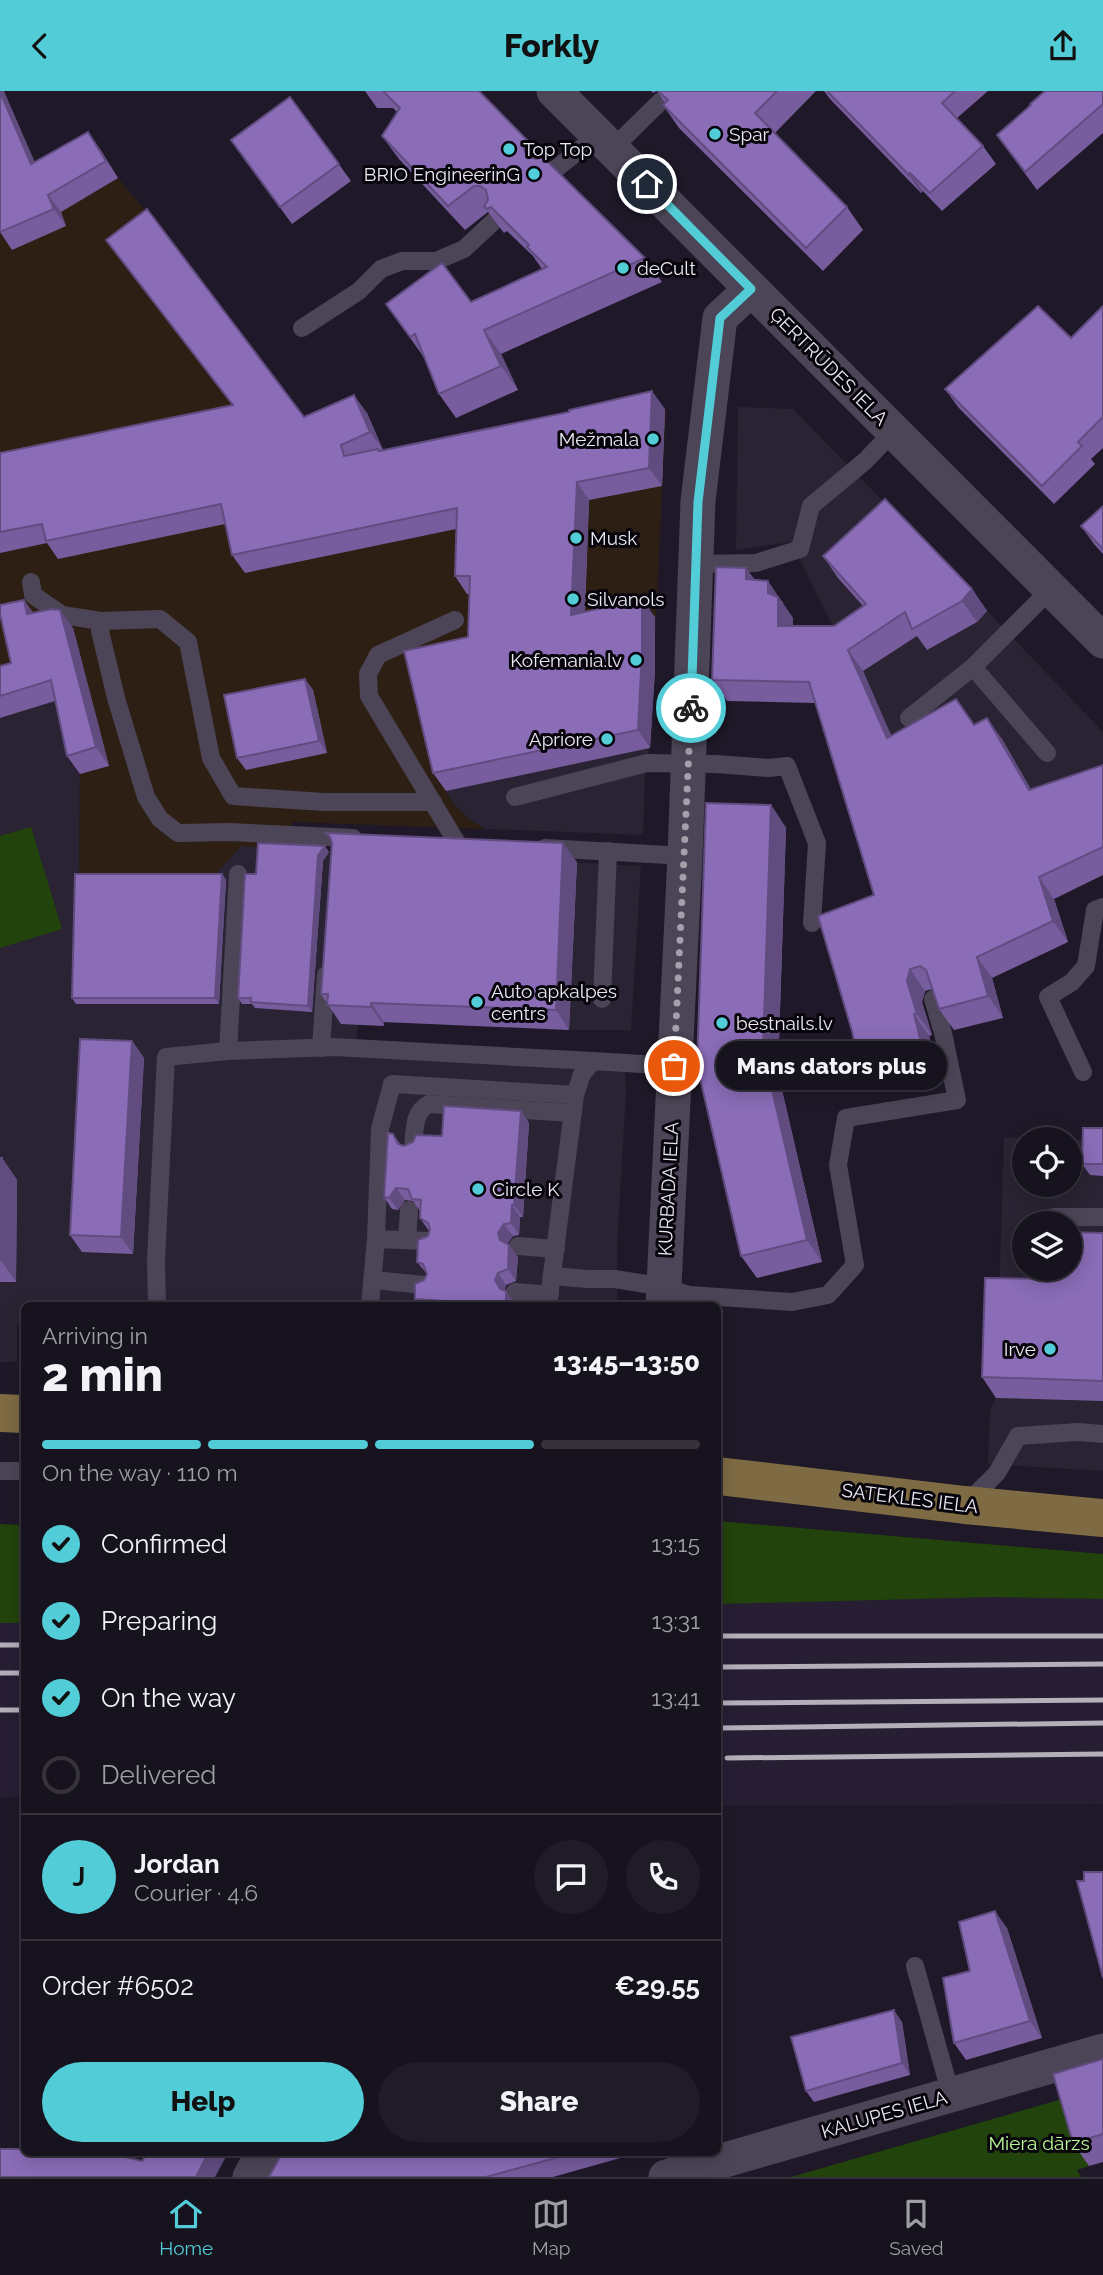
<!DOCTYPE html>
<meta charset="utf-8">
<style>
body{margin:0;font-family:Raleway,sans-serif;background:#1f1b27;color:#f1f3f6;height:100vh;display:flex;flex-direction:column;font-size:26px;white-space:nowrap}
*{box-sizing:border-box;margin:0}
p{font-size:23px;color:#9e9ea4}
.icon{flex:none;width:38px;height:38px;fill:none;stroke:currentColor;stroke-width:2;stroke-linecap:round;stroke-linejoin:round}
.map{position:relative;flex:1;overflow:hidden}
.drawer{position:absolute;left:21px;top:1211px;width:700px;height:854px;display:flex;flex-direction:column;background:#16121e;border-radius:10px;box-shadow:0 4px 18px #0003,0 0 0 2px #35323c}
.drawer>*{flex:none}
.buttons{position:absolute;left:1012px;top:1036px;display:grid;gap:14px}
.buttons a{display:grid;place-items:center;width:70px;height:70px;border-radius:50%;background:#16121e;box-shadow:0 4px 18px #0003,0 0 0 2px #35323c;font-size:35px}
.pin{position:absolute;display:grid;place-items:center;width:60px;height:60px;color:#fff;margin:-30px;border:4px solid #fff;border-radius:50%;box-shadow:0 2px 7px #0007}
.courier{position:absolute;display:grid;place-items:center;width:70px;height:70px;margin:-35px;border:5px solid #52ccd6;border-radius:50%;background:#fff;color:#222;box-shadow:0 2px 9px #0007}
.bubble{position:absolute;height:49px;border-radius:24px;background:#16121e;box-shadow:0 4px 18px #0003,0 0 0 2px #35323c;font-size:23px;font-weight:800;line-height:49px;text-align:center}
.head em{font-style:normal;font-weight:800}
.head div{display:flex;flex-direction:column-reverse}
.head{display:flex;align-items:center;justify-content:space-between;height:119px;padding:0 21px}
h1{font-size:46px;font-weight:800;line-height:52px}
.bar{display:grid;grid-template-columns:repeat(4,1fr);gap:10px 7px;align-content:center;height:84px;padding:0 21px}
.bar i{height:9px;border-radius:5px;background:#35323c}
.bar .selected{background:#52ccd6}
.bar p{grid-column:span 4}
.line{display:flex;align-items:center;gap:18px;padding:0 21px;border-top:2px solid #35323c}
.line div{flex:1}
.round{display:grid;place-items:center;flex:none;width:74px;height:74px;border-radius:37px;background:#1f1b27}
ol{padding:0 21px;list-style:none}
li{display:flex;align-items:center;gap:21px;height:77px}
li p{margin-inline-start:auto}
li .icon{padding:7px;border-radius:50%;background:#52ccd6;color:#111;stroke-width:4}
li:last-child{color:#9e9ea4}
li i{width:38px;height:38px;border:4px solid #35323c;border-radius:50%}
.primary-button{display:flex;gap:14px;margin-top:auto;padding:14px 21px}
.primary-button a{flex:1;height:80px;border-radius:42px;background:#52ccd6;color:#111;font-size:28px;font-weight:800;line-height:80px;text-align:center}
.primary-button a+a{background:#1f1b27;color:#f1f3f6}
header{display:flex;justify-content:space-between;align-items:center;height:91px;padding:0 21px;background:#52ccd6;color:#111;font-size:32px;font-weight:800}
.tabs{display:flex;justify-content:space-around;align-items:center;height:98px;border-top:2px solid #35323c;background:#16121e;font-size:19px;color:#9e9ea4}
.tabs a{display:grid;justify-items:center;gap:4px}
.tabs .selected{color:#52ccd6}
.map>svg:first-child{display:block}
.commercial{fill:#292333;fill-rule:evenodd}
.industrial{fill:#2e1f14}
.built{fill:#271e34}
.green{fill:#22430b}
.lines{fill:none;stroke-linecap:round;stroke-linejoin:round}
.service{stroke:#4b4557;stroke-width:18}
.minor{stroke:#4b4557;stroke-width:35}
.primary{stroke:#7e6b43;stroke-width:38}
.rail{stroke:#b3afbb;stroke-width:5}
.wall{fill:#775d9d}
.shaded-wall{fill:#614c80}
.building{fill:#8a6cb7;stroke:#614c80;stroke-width:2}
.done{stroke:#a39fab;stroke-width:7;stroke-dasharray:0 12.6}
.route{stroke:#52ccd6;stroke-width:9}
.poi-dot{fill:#52ccd6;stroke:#07050b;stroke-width:2.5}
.labels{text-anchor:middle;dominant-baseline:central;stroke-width:6;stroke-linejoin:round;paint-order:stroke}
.poi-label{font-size:19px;fill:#eae7f2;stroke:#07050b;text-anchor:start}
.street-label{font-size:19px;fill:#eae7f2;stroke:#07050b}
.park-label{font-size:19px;fill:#b9fa97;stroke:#07050b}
</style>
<header><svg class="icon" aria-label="back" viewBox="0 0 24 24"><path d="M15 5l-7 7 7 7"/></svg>Forkly<svg class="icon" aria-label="share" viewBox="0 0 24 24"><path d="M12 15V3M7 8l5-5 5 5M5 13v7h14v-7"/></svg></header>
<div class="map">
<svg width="1103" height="2086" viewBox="0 0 1103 2086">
<rect width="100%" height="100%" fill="#1e1828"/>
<!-- commercial -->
<g class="commercial">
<polygon points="738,316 793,318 881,408 903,425 976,501 973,505 1103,641 1103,753 890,828 845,560 791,451 736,459"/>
<polygon points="656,526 650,653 645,685 643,744 485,738 472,730 454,714 446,700 417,578"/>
<polygon points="60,608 80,683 79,788 210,789 241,755 641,775 631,939 569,939 401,932 385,932 384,935 358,934 355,963 625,980 626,1002 617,1154 617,1214 24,1214 24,1235 17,1234 17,1271 0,1271 0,627"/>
<path d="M1004,1046L1103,1049V1380L988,1373L990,1320L996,1306ZM1024,1048H1069V1094H1024ZM1024,1132H1069V1178H1024Z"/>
</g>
<!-- industrial -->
<polygon class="industrial" points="0,0 4,0 43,90 100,58 118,87 159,136 347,388 666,318 656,526 417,578 446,700 454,714 472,730 485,738 292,731 290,758 241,755 210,789 79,789 80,683 60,608 31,615 32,617 0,627"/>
<!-- built -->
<g class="built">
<polygon points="966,1503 992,1506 1103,1508 1103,1713 718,1715 718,1505"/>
<polygon points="24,1530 24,1706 0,1706 0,1531"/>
</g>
<!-- green -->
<g class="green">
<polygon points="31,736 62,838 0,857 0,745"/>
<polygon points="718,1430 1103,1463 1103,1508 992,1506 718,1513"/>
<polygon points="0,1433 24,1434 24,1532 0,1532"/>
<polygon points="1069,2006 1089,2075 1077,2079 1081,2086 791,2086"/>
</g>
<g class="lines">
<!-- service -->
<g class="service">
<polyline points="612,58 661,10"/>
<polyline points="552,81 598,44"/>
<polyline points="302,237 359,200 381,178 402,170 436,170 464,158 494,130"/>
<polyline points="696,473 756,472 800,458 811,415 865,370 894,340"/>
<polyline points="31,491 33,504 62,524 101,530 160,528 188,551 211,667 233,705 324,711 433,711"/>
<polyline points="455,529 378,564 368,583 369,605 457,752"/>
<polyline points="101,530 100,540 116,607 146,706 160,728 178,742 229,741 353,747"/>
<polyline points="973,576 1047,662"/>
<polyline points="909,627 973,576 1051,498"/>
<polyline points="515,706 647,672 716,673 769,677 787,675 817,752 812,832"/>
<polyline points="545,757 685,765"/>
<polyline points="602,908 608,760"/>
<polyline points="321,957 326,884"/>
<polyline points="228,960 238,783"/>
<polyline points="1083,981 1048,906 1072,891 1086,875 1095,819 1103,816"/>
<path d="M413,1056C415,1039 413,1021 429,1013L573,1022"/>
<polyline points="1053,1126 1103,1126"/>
<polyline points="376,1148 427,1150"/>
<polyline points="407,1149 409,1119"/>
<polyline points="518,1155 556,1158"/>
<polyline points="552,1185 588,1188 615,1188 664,1196 689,1204 792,1211 828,1204 855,1174 838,1074 846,1027 957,1009 943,942 933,908"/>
<polyline points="373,1189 424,1194"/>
<polyline points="515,1201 550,1204"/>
<polyline points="157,1214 156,1170 166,966 228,960 334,956 593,970"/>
<polyline points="370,1214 376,1148 380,1038 392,993 575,1004 582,983 593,970 674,975"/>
<polyline points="548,1214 575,1004"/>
<polyline points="0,1380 24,1380"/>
<polyline points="966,1413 997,1382 1018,1345 1078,1341 1103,1343"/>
<polyline points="915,1875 951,2004"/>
</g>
<!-- minor -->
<g class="minor">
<polyline points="554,0 1103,550"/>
<polyline points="663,1214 685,765 698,410 720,227 751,198"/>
<polyline points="250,2086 263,2062"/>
<polyline points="666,2086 1103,1960"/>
</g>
<!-- primary -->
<g class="primary">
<polyline points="0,1322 24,1323"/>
<polyline points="718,1385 965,1414 1103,1427"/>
</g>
<!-- rail -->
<g class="rail">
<polyline points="718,1545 1103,1545"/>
<polyline points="0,1554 24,1554"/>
<polyline points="718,1576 1103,1573"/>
<polyline points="0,1582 24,1582"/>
<polyline points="718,1612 1103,1609"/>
<polyline points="0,1619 24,1619"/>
<polyline points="718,1637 1103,1632"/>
<polyline points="727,1667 1103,1663"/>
</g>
</g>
<!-- wall -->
<g class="wall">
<polygon points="365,0 479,0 539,67 645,167 662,191 501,263 518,299 456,327 439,303 425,268 386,213 471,211 542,178 533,165 507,140 504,142 488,121 465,139 399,68 382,45 397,21 393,17 377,17"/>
<polygon points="651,0 816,0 775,42 847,116 863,139 823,180 679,37 663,14 665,12 657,0 653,2"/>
<polygon points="824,0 988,0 957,27 983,55 996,73 942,120 923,100 921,102 830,8"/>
<polygon points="1103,0 1103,42 1037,99 997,44 1031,15"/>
<polygon points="290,6 351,90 292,133 243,66"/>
<polygon points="100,58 118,87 61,121 66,135 12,159 0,141 35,71"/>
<polygon points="106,149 304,326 367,322 383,359 380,360 665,318 662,395 589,409 585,521 655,526 655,579 650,657 446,700 433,682 468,546 469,503 467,503 455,485 456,438 245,482 232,464 225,433 58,468 47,452 0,462 0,362 232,314"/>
<polygon points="1103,215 1103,357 1091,368 1095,373 1054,413 958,316 945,298 1071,247"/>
<polygon points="1103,415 1103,463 1094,453 1081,435"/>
<polygon points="823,465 972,498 987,520 977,531 927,559 917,545 863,580 891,645 974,634 1002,648 1031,699 1103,674 1103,784 1054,808 1068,851 992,887 1003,927 954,939 939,918 932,898 925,900 922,911 932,944 929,945 938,981 874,995 859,973 874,804 815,612 727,610 712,589 746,477 755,489 783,511 783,513 793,527 793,535 834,535 863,515 838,487"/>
<polygon points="24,509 33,522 73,537 109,675 80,683 67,665 55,610 0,627 0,575 11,572"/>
<polygon points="305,588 313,599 327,662 246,679 237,667"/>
<polygon points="771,714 786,737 778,982 822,1171 757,1187 741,1165"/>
<polygon points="326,742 577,771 569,939 384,931 384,935 341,933 321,903 332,752 331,749"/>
<polygon points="329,761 323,770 312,921 255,917 252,913 242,913 238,907 256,783"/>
<polygon points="222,783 226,789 219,913 76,913 72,907"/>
<polygon points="132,950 144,967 133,1163 82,1161 70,1144"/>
<polygon points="521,1020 529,1032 523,1126 520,1126 519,1144 513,1145 507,1153 518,1166 516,1190 506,1194 504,1200 515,1212 514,1214 419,1214 415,1208 427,1183 417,1171 429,1140 420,1127 420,1120 413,1110 405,1109 398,1119 392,1118 384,1106 393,1043 401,1054 404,1055"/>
<polygon points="1103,1037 1103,1085 1090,1084 1082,1073"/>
<polygon points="0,1067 2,1067 17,1089 16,1191 0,1191"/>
<polygon points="1103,1142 1103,1310 996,1307 982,1286 1045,1188"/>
<polygon points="1007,1837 1042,1947 966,1969 954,1952 970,1880"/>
<polygon points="902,1931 910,1984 814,2011 806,2000"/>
<polygon points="1103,1968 1103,2071 1089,2075 1073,2052"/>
<polygon points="282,2062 638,2062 553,2086 269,2086"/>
</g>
<!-- shaded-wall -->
<g class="shaded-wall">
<polygon points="0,0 4,0 43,90 31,73"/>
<polygon points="88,41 100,58 118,87 106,70"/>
<polygon points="527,49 544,73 527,65 524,58"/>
<polygon points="910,82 923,100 921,102 909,84"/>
<polygon points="48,104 61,121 66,135 54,118"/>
<polygon points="484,239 501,263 518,299 501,275"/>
<polygon points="652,300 665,318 662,395 649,377"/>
<polygon points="354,304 367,322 383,359 370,341"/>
<polygon points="577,391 589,409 584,542 571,524"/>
<polygon points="746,477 761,498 746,488"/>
<polygon points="768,490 793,527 793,556 778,535 768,502"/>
<polygon points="972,498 987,520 977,531 962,510"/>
<polygon points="642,508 655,526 655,579 650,657 638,639"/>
<polygon points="24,509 37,527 27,523"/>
<polygon points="60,519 73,537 109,675 96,656"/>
<polygon points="848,559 863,580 902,669 887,647"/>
<polygon points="305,588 313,599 327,662 319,650"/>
<polygon points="987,627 1002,648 1044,721 1029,699"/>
<polygon points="771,714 786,737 778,982 822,1171 807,1149 763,960"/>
<polygon points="563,752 577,771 569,939 556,919"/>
<polygon points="325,755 329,761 323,770 312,921 308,915 318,764"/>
<polygon points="222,783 226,789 219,913 215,907"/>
<polygon points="1039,786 1054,808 1068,851 1053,830"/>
<polygon points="977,866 992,887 1003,927 988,905"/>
<polygon points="910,878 925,900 922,911 932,944 917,923 907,890"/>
<polygon points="371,912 384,931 384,935 371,916"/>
<polygon points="914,923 929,945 938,981 923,959"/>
<polygon points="132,950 144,967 133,1163 121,1146"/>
<polygon points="521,1020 529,1032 523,1126 514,1114"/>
<polygon points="2,1067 17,1089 16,1191 1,1169"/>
<polygon points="396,1097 405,1109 398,1119 389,1107"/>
<polygon points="512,1114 520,1126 519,1144 511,1132"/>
<polygon points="504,1133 513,1145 507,1153 500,1149 498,1142"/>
<polygon points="509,1154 518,1166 516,1190 508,1178"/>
<polygon points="498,1182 506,1194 504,1201 506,1200 515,1212 514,1214 506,1214 495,1189"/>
<polygon points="995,1820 1007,1837 1042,1947 1030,1930"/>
<polygon points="894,1919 902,1931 910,1984 902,1972"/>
<polygon points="208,2062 228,2062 215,2086 196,2086"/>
</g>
<!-- building -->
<g class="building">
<polygon points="383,0 479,0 527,49 524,58 527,65 536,68 543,66 645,167 484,239 501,275 439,303 415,243 410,246 386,213 442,172 471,211 547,176 527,156 529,154 491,116 487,118 484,115 488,109 486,99 480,95 474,95 448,115 382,45 400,17"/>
<polygon points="658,0 777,0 755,22 847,116 806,157 663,14 668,9"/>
<polygon points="827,0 955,0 942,12 983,55 930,102 910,82 909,84"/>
<polygon points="1045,0 1103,0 1103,13 1025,81 997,44 1031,14 1030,13"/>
<polygon points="0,1 31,73 88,41 106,70 48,104 54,118 0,141"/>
<polygon points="290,6 339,73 280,116 231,49"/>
<polygon points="147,118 304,326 354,304 370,341 341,354 344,365 378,358 379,360 569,321 569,319 652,300 649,377 577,391 571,524 642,508 642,561 638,639 433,682 404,560 468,546 470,485 455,485 457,417 232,464 221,413 46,450 42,433 0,441 0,362 233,314 106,149"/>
<polygon points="1038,215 1071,247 1103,215 1103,326 1078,351 1082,355 1042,395 945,298"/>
<polygon points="885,408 972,498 962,510 912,538 905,521 848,559 887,647 956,608 974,634 987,627 1029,699 1103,674 1103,756 1039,786 1053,830 977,866 988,905 939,918 926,879 920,875 910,878 907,890 917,923 914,923 923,959 859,973 852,940 818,825 874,804 809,591 712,589 716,476 746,477 746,488 768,490 768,502 778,506 778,535 834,535 866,513 823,465"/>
<polygon points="1103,415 1103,458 1081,435"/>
<polygon points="24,509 27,523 52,518 60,519 96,656 67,665 51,589 0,605 0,575 11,572 0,523 0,514"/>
<polygon points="305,588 319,650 237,667 224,604"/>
<polygon points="706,712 771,714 763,960 807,1149 741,1165 697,974"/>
<polygon points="326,742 563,752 556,919 371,912 371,916 327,914 328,903 321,903 332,752 330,746"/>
<polygon points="258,752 325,755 318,764 308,915 251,911 251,907 238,907 245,783 256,783"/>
<polygon points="75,783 222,783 215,907 72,907"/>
<polygon points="80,948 132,950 121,1146 70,1144"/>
<polygon points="444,1015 521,1020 514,1114 512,1114 511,1132 504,1133 498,1142 500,1149 509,1154 508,1178 498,1182 495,1189 500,1198 506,1200 506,1214 415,1208 415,1193 424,1189 427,1183 423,1173 417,1171 418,1149 428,1145 430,1138 428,1132 420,1127 421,1109 412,1108 408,1098 396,1097 389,1107 384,1106 388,1042 393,1043 398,1053 404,1055 413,1051 416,1044 442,1045"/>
<polygon points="1083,1037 1103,1037 1103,1073 1082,1073"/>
<polygon points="0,1067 2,1067 1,1169 0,1169"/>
<polygon points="1069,1141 1103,1142 1103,1290 982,1286 985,1187 1045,1188 1045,1178 1069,1178"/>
<polygon points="1084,1781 1103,1781 1103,1887 1077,1790 1084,1790"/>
<polygon points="995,1820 1030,1930 954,1952 943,1887 970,1880 959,1831"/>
<polygon points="894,1919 902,1972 806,2000 791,1946"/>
<polygon points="1103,1968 1103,2043 1073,2052 1053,1983"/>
<polygon points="0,2058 24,2058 24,2062 109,2062 142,2070 147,2062 208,2062 196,2086 0,2086"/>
<polygon points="282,2062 573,2062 486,2086 269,2086"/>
</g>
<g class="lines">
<!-- done -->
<polyline class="done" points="674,975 691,617"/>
<!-- route -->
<polyline class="route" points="647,93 751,198 720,227 698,411 691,617"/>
</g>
<!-- markers -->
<g class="poi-dot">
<circle cx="715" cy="43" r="7"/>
<circle cx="509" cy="58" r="7"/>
<circle cx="534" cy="83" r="7"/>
<circle cx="623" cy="177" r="7"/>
<circle cx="653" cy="348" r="7"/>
<circle cx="576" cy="447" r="7"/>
<circle cx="573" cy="508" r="7"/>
<circle cx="636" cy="569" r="7"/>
<circle cx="607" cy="648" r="7"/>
<circle cx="477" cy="911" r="7"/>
<circle cx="722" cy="932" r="7"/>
<circle cx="478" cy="1098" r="7"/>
<circle cx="1050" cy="1258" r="7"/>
</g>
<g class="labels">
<!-- poi labels -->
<g class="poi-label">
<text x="729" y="43">Spar</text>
<text x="523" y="58">Top Top</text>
<text x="520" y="83" text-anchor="end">BRIO EngineerinG</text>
<text x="637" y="177">deCult</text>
<text x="639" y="348" text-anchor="end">Mežmala</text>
<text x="590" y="447">Musk</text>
<text x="587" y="508">Silvanols</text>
<text x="622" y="569" text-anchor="end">Kofemania.lv</text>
<text x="593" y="648" text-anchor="end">Apriore</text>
<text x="491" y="900">Auto apkalpes<tspan x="491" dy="22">centrs</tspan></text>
<text x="736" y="932">bestnails.lv</text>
<text x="492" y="1098">Circle K</text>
<text x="1036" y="1258" text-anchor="end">Irve</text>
</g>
<!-- street labels -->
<g class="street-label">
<text transform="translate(829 275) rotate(45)">ĢERTRŪDES IELA</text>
<text transform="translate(668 1098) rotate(-87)">KURBADA IELA</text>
<text transform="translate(910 1407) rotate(7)">SATEKLES IELA</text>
<text transform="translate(884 2023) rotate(-16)">KALUPES IELA</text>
</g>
<!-- park labels -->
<g class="park-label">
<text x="1039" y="2052">Miera dārzs</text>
</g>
</g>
</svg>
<div class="buttons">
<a><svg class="icon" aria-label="locate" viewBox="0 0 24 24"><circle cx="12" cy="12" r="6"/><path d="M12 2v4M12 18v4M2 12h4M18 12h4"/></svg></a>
<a><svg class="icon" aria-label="layers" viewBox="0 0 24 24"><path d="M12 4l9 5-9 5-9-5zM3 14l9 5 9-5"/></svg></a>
</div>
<div class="pin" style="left:674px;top:975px;background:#ea580c"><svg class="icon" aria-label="bag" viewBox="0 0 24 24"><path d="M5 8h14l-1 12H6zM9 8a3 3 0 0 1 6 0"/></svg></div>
<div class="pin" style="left:647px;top:93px;background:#1f2937"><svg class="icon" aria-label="home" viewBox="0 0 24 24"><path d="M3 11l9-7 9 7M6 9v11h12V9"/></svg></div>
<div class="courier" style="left:691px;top:617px"><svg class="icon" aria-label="bike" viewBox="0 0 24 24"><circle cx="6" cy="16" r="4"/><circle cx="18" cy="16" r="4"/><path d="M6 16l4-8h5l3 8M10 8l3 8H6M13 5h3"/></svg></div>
<div class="bubble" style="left:716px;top:950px;width:231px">Mans dators plus</div>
<section class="drawer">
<div class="head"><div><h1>2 min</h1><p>Arriving in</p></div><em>13:45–13:50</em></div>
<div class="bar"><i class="selected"></i><i class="selected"></i><i class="selected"></i><i></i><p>On the way · 110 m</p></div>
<ol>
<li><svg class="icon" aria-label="check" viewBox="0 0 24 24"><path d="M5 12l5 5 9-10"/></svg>Confirmed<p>13:15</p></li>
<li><svg class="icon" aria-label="check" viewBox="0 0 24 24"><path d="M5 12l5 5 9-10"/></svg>Preparing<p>13:31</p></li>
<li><svg class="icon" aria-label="check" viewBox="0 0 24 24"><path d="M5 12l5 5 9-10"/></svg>On the way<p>13:41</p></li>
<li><i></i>Delivered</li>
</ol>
<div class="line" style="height:126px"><b class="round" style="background:#52ccd6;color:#111">J</b><div><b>Jordan</b><p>Courier · 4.6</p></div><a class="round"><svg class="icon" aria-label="chat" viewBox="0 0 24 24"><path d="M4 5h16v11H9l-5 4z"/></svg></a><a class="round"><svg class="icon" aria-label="phone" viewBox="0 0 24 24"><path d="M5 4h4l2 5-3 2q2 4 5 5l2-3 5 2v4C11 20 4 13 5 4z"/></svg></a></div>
<div class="line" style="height:91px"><div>Order #6502</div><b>€29.55</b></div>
<div class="primary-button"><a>Help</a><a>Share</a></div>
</section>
</div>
<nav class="tabs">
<a class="selected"><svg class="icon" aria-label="home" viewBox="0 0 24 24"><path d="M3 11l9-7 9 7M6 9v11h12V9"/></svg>Home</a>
<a><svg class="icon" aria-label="map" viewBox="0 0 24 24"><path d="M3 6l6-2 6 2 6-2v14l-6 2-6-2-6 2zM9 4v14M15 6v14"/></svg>Map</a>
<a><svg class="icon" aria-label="saved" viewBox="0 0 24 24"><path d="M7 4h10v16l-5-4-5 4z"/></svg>Saved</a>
</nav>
